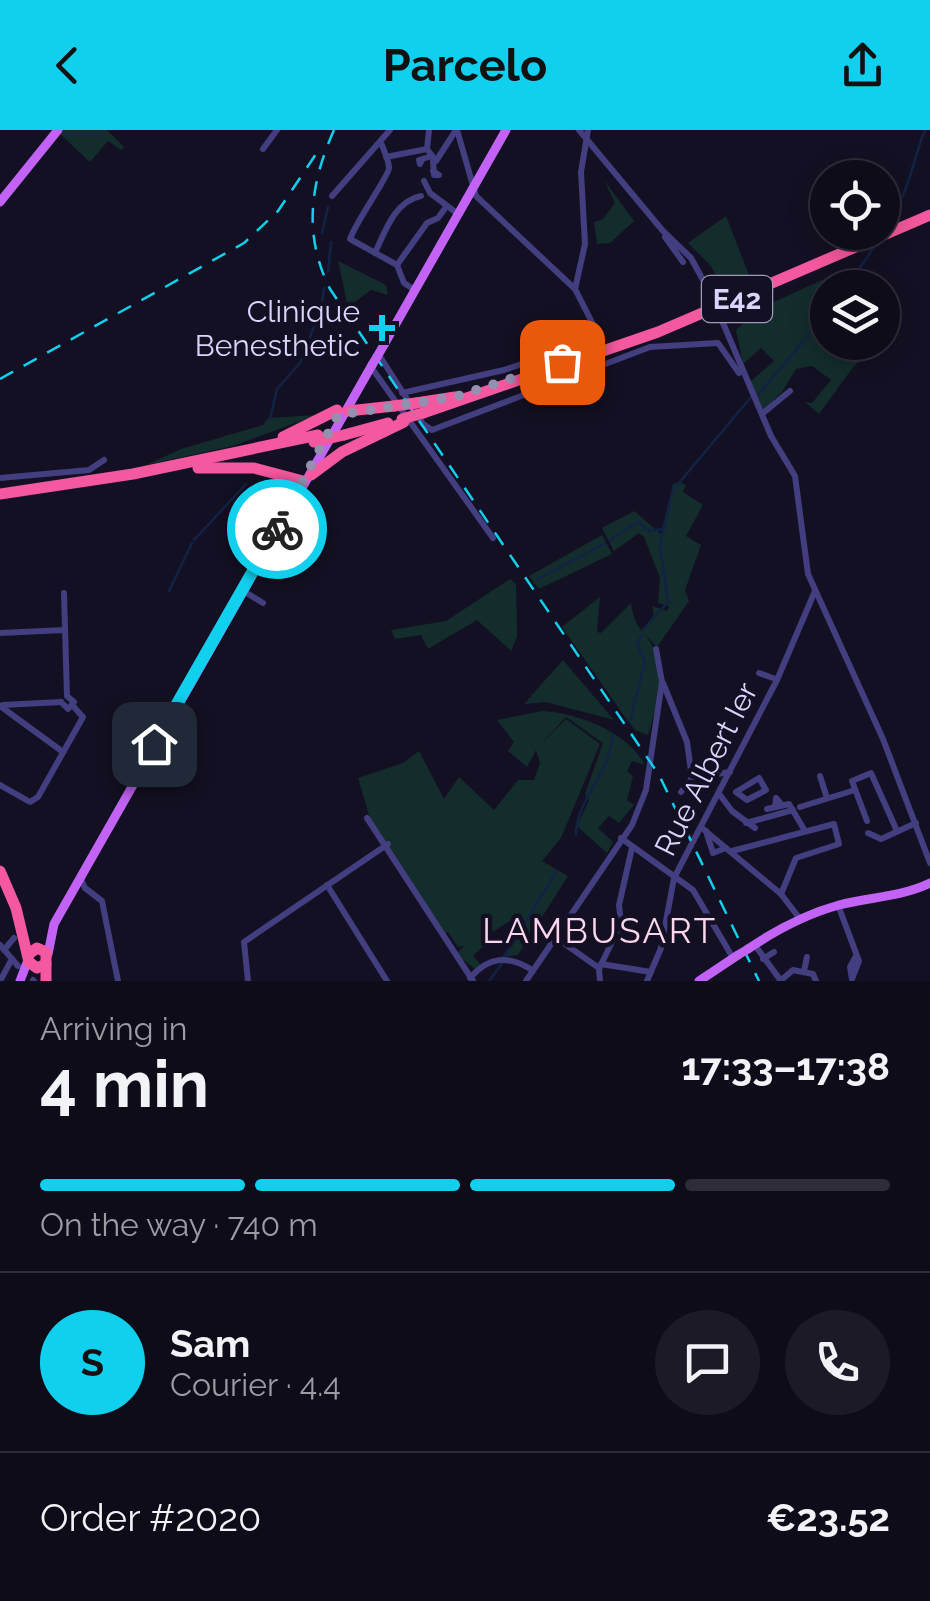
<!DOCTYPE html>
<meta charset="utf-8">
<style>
body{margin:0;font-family:Raleway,sans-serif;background:#1d1a27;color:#f1f3f6;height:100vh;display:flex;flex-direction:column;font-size:38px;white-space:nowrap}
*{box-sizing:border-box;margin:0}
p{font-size:32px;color:#9b9ba2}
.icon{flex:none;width:55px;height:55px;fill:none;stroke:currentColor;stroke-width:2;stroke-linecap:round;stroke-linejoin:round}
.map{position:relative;height:851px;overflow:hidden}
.side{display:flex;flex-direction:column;background:#0f0c1a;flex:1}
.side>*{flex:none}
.fabs{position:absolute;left:810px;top:30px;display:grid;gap:20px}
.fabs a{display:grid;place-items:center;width:90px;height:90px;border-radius:50%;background:#0f0c1a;box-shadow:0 5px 25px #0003,0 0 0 2px #2f2c39;font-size:50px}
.pin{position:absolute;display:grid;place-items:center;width:85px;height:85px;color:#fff;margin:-42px;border-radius:20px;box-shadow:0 5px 15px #0006}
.courier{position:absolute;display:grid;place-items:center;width:100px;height:100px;margin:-50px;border:8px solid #10d0ed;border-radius:50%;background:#fff;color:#222;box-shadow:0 2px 12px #0007}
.headline em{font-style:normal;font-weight:700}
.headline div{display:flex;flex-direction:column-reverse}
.headline{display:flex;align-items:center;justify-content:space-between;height:170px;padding:0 40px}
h1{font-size:65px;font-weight:700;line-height:75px}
.bar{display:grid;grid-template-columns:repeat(4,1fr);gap:15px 10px;align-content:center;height:120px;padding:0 40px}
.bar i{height:12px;border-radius:8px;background:#2f2c39}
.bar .selected{background:#10d0ed}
.bar p{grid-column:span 4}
.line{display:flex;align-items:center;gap:25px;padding:0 40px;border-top:2px solid #2f2c39}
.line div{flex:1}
.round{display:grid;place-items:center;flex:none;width:105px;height:105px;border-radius:52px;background:#1d1a27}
header{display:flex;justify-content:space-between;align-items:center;height:130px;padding:0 40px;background:#10d0ed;color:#111;font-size:45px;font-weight:700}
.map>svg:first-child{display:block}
.green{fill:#132c2c}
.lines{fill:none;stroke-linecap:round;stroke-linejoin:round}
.stream{stroke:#112345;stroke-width:2.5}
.minor{stroke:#423e7f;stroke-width:6}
.major{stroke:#c363f5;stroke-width:9}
.highway{stroke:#f4589e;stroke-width:11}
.rail{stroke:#10d0ed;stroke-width:2.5;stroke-dasharray:15 12;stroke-linecap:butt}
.minor-bridge{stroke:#423e7f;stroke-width:6}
.major-bridge{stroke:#c363f5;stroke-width:9}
.highway-bridge{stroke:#f4589e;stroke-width:11}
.done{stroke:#958fb0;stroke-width:10;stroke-dasharray:0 18}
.route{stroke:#10d0ed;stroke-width:12}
.poi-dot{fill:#10d0ed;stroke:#141023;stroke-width:4}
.labels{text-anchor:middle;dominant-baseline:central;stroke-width:9;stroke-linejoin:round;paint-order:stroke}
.shield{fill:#141023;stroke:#9f99bb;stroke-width:2.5}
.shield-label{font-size:28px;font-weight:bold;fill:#dad4fc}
.poi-label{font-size:30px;fill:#dad4fc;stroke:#141023;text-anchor:end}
.street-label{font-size:30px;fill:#dad4fc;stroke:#141023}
.quarter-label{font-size:35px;letter-spacing:2.5px;fill:#fcd6ed;stroke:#141023}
</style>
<header><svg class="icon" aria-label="back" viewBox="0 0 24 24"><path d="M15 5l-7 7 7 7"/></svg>Parcelo<svg class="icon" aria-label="share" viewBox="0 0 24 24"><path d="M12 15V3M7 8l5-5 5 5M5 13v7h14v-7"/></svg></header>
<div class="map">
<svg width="930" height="851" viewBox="0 0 930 851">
<rect width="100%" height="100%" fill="#141023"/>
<!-- green -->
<g class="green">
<polygon points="63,0 107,0 124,17 121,20 108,11 90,32 59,3"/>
<polygon points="604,50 634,91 610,113 597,114 594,92 603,89 615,73"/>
<polygon points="726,86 751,150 723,161 711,136 688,113"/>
<polygon points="338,131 386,155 388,165 371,160 348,177"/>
<polygon points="829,147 854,155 828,158 828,212 882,212 854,236 819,284 805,272 812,273 831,250 812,236 796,239 782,262 763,280 750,252 774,231 761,218 743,234 736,200 758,179"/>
<polygon points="317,285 233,316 146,335 181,319 263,295 268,288"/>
<polygon points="680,352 686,355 683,362 703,375 686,406 701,415 685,460 689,471 657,517 642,502 654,484 652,476 667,481 669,476 658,473 660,448 644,407 639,403 614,421 602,398 634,381 661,404 673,354"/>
<polygon points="602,405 612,424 539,459 529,446"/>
<polygon points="510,449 516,454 517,506 511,521 477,490 428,519 421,505 395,509 391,500 446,491"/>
<path d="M600,467L597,502L601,503L631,473C635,500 643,499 655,520C668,545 655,580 648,605L635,600L625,587L562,497Z"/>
<polygon points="563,530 614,590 546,572 524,574"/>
<path d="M542,581C578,583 628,602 645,635L632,631L627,641L633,646L627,670L634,675L619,693L609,686L598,698L613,712L607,723L577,696L589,670L585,664L603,613L566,587L539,616L566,589L600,614L561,708L542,731L568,746L518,825L502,827L513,811L506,801L510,791L486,806L489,811L473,826L481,835L476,840L456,824L464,816L458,817L448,802L444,804L370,688L358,648L403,633L419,621L444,669L459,647L494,680L518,650H534L540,633L536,620L527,637L508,621L514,612L497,590Z"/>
</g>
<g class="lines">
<!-- stream -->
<g class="stream">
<path d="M882,92C907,79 914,24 925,0"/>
<polyline points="322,103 328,77"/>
<polyline points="328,142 331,112"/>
<polyline points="846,158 874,117"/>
<polyline points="322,173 324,158"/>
<polyline points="758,265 828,182"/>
<polyline points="270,289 277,259 300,233 322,176"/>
<polyline points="194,410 246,354"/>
<polyline points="610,410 638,392 649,401 664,399"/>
<polyline points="538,449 604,414"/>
<polyline points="169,461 192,413"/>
<polyline points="642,501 668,472 660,415 673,360 751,267"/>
<polyline points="630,591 645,532 637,514 641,506"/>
<polyline points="611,616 613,605"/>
<path d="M576,705C576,674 603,649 610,620"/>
<polyline points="505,826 556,742"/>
<polyline points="489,851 503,832"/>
</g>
<!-- minor -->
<g class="minor">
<polyline points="579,0 663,101 691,128 709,161"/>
<path d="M382,15C384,21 389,31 389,38C389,46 356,91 350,109L397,135L404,153L415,160"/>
<polyline points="263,19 277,0"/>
<polyline points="427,19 436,31 456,0"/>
<polyline points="386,27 427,19 429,0"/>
<polyline points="422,30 420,34 419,30 429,27"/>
<polyline points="433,31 434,45 439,45 433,41"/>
<polyline points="424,51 430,63 458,84"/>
<polyline points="332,66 390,0"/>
<polyline points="665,107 683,132"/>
<path d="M375,123C385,101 395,71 421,66"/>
<polyline points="397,135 427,93 438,88 446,77"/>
<polyline points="575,159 585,114 581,42 588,0"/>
<polyline points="723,193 771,306 795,346 808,444 883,609 930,733"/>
<polyline points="379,225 423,294 432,300 650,217 718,213 739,243"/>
<polyline points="371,237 493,408"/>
<polyline points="402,263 504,240 600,208 575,159 476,66 457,0"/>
<polyline points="762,284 790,261"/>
<polyline points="0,348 89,340 104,330"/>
<polyline points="242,460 263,473"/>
<polyline points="0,503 65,500"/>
<polyline points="759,543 776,549"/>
<polyline points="663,553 687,612 692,648"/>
<polyline points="61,572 68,579 74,572 67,566 64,463"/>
<polyline points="3,575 61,572"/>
<polyline points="0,576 63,622"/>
<polyline points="820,646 827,668"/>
<polygon points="759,648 766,660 747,670 736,662"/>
<polyline points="0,655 30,672 38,667 83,587 73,576"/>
<polyline points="681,662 692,648 730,642"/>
<polyline points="720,665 732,681 755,698"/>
<polyline points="775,677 776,668 782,675"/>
<polyline points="800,677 855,660"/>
<polyline points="767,679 789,674 805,701"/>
<polyline points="367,688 473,851"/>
<polyline points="867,691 852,651 871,643 897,701"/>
<polyline points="746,693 793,680"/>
<polyline points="702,698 781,764 800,789"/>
<polyline points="706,701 713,723 726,718"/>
<polyline points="868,703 881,709 916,693"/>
<polyline points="621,708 693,760 733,828"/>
<polyline points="732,721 834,694 839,714 796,728 781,764"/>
<polyline points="81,749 85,758 102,771 118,851"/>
<polyline points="327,755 387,851"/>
<polyline points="838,775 859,831 852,849 850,837 856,826"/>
<polyline points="555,807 599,838"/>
<polyline points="754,814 781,851"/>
<polyline points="0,815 18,836"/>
<polyline points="4,820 14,808"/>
<polyline points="763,829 774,822"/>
<polyline points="601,834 651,842"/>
<polyline points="599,839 621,793 619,775 632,718"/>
<polyline points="599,839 600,851"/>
<polyline points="804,841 807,827"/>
<path d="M470,848C489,826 508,825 532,840"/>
<polyline points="33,850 34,851"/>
<polyline points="0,851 12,829"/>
<polyline points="248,851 244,812 388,714"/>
<polyline points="526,851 632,695 646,660 662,552 656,519"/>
<polyline points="647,851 661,818 674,748 777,550 815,461"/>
<polyline points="780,851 793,840 813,844 816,851"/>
</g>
<!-- major -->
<g class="major">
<polyline points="0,72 58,0"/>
<polyline points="377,227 506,0"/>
<path d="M748,819C776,800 806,784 839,775C870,767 901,767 930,753"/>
<polyline points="48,824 54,794 372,235"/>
<polyline points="20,851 28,830"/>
<polyline points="699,851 738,825"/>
</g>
<!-- highway -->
<g class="highway">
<polyline points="416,273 455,267"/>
<polyline points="348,281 394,276"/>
<polyline points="423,283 658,202 930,85"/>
<polyline points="344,305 388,293"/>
<polyline points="283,307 337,280"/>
<polyline points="198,338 254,338 303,351"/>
<polyline points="311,345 342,322 404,292"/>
<polyline points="284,348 292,359 291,374"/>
<polyline points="0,364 133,344 318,305"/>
<polyline points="0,741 16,778 29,832 37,838 46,834"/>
<polyline points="29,824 37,818 46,822 46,851"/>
</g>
<!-- rail -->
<g class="rail">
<path d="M334,0C310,54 303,105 330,159L659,645L759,851"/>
<polyline points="0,249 244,113 278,81 316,24"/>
</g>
<!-- minor-bridge -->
<polyline class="minor-bridge" points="709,161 723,193"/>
<!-- major-bridge -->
<g class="major-bridge">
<polyline points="372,235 377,227"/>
<polyline points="738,825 748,819"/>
</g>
<!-- highway-bridge -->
<g class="highway-bridge">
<polyline points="394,276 416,273"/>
<polyline points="402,289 423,283"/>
<polyline points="314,312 344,305"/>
</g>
</g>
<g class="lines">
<!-- done -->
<polyline class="done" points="277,399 338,285 455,267 562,232"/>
<!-- route -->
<polyline class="route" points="154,614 277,399"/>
</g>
<!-- markers -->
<path class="poi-dot" d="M377 183h10v10h10v10h-10v10h-10v-10h-10v-10h10z"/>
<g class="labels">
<!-- shield labels -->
<rect class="shield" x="702" y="146" width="70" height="46" rx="8"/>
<g class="shield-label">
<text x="737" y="169">E42</text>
</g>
<!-- poi labels -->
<g class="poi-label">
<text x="360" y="181">Clinique<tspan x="360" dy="34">Benesthetic</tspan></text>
</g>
<!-- street labels -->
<g class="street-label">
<text transform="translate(706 639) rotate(-63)">Rue Albert Ier</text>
</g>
<!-- quarter labels -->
<g class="quarter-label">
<text x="600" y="800">LAMBUSART</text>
</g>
</g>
</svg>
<div class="fabs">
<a><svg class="icon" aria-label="locate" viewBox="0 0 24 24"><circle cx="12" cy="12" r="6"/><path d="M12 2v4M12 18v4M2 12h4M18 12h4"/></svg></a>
<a><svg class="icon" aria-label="layers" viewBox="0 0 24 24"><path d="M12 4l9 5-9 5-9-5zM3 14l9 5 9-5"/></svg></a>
</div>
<div class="pin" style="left:562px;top:232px;background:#ea580c"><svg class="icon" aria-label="bag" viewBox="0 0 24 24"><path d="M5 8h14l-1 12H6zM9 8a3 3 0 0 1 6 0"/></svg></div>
<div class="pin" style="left:154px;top:614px;background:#1f2937"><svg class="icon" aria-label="home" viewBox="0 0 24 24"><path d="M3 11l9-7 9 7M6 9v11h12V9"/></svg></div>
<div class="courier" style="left:277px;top:399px"><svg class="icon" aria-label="bike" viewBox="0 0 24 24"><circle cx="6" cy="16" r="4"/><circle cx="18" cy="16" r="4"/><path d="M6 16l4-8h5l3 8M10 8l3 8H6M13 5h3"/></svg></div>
</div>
<section class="side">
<div class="headline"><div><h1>4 min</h1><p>Arriving in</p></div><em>17:33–17:38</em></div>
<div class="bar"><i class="selected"></i><i class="selected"></i><i class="selected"></i><i></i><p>On the way · 740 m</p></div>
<div class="line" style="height:180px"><b class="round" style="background:#10d0ed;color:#111">S</b><div><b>Sam</b><p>Courier · 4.4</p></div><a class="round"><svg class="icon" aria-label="chat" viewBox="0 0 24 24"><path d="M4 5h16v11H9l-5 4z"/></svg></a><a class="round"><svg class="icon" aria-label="phone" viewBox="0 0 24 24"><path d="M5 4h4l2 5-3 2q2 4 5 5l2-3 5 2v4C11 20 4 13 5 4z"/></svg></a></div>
<div class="line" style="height:130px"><div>Order #2020</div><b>€23.52</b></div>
</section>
